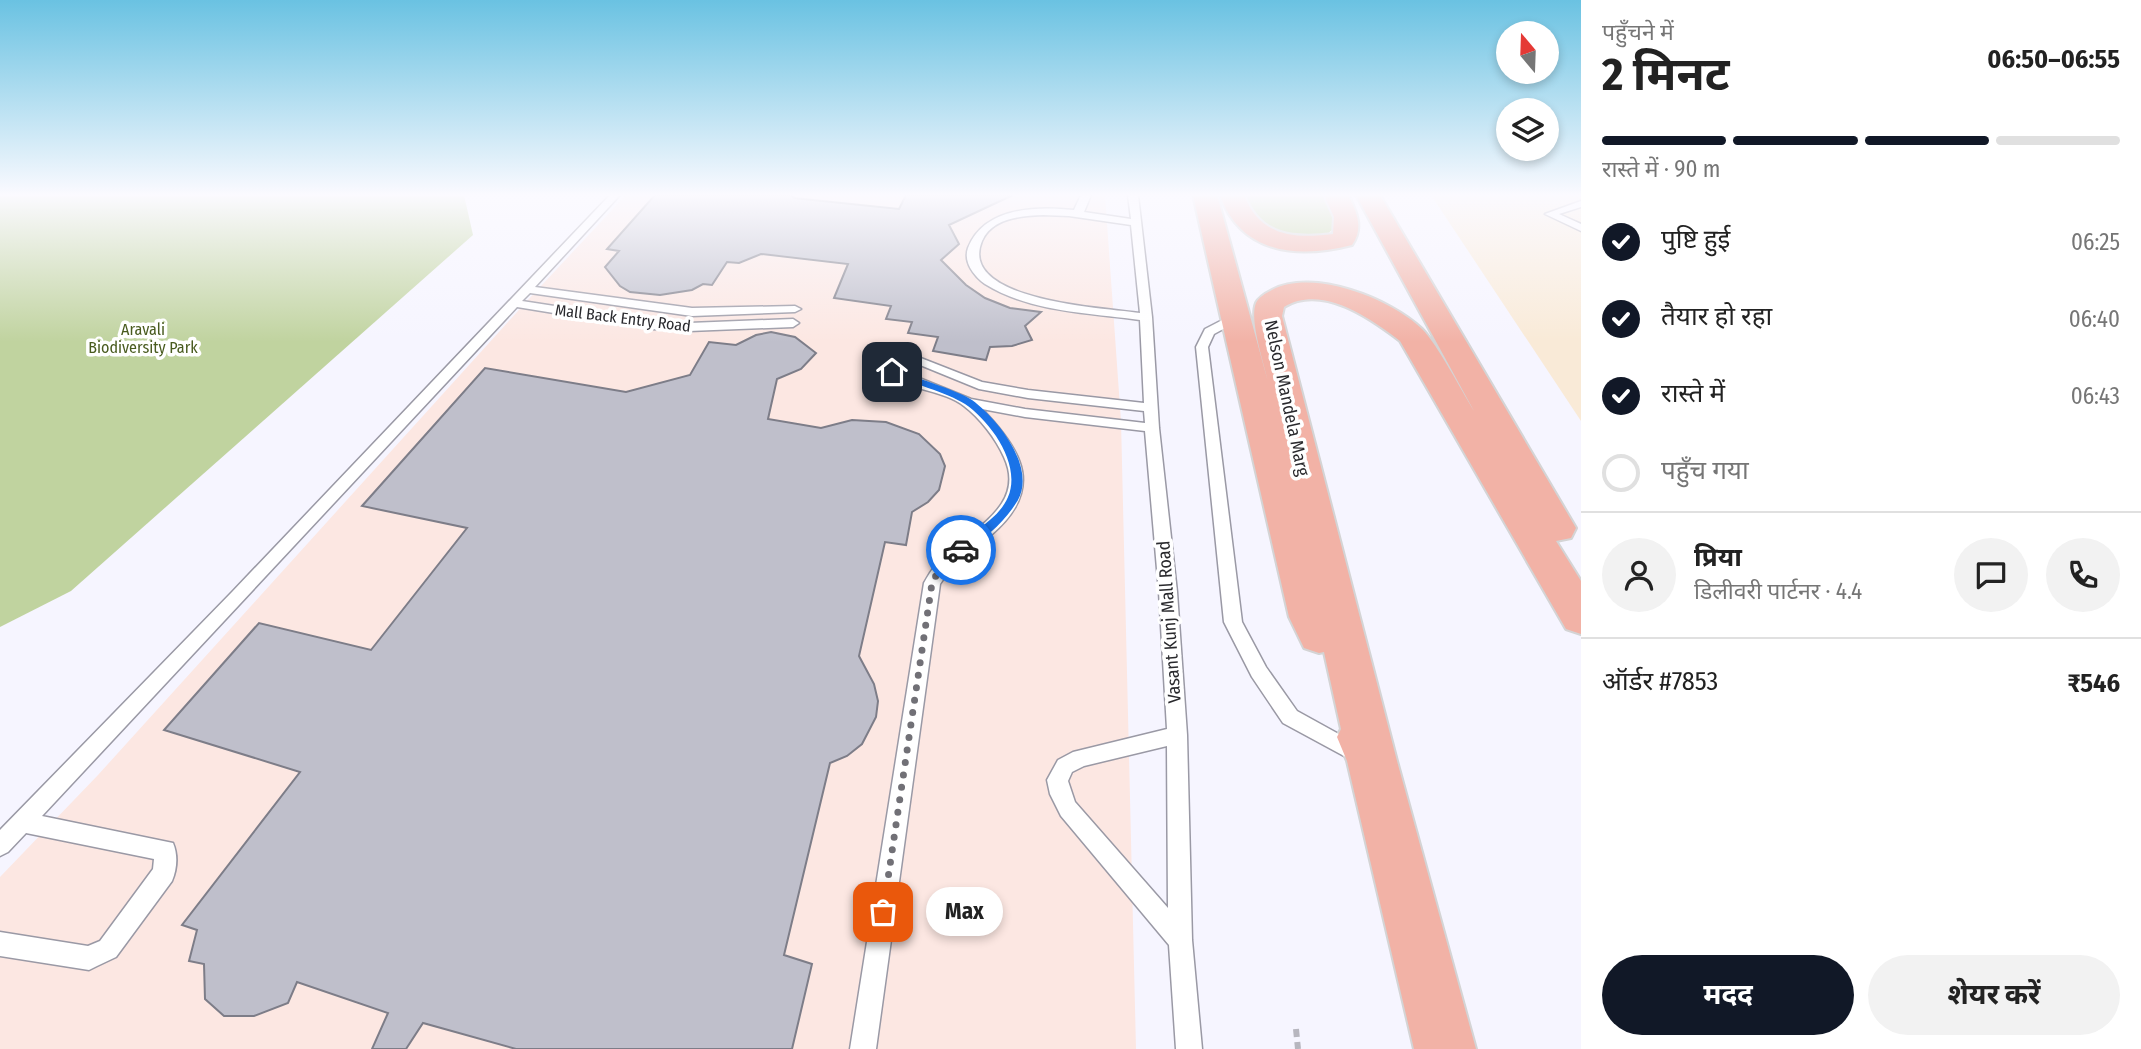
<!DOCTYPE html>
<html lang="hi">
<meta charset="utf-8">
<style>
body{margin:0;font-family:"Fira Sans Condensed","Noto Sans Devanagari",sans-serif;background:#f2f2f2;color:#222;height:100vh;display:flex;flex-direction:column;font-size:26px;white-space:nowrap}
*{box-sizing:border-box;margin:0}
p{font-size:23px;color:#767676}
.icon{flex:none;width:38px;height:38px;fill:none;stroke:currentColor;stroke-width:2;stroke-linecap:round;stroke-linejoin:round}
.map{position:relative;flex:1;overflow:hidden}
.drawer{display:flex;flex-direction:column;background:#fff;width:560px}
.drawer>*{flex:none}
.needle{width:46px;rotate:341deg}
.controls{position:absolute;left:1496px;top:21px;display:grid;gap:14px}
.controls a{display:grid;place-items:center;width:63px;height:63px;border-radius:50%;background:#fff;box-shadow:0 4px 10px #0003;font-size:35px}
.pin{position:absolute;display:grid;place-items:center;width:60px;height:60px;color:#fff;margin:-30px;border-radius:14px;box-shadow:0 4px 10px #0006}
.courier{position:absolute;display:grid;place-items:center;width:70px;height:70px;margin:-35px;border:5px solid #1a73e8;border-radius:50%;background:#fff;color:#222;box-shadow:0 2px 9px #0007}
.bubble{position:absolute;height:49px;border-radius:24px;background:#fff;box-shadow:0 4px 10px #0003;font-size:23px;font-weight:700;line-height:49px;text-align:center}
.headline em{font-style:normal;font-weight:700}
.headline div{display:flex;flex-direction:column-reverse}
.headline{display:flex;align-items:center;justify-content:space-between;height:119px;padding:0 21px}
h1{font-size:46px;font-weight:700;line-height:52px}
.bar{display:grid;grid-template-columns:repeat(4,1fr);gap:10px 7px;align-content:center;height:84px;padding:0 21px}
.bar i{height:9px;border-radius:5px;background:#e0e0e0}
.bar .on{background:#111827}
.bar p{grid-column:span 4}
.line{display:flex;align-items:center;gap:18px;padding:0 21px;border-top:2px solid #e0e0e0}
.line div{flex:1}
.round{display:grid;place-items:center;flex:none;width:74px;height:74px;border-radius:37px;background:#f2f2f2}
ol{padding:0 21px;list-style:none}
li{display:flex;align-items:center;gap:21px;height:77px}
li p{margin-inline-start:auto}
li .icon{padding:7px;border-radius:50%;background:#111827;color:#fff;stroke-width:4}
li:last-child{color:#767676}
li i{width:38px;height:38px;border:4px solid #e0e0e0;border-radius:50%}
.action{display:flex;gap:14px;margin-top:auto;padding:14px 21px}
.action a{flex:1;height:80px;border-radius:42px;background:#111827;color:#fff;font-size:28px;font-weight:700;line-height:80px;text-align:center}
.action a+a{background:#f2f2f2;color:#222}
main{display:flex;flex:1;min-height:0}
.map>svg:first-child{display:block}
.commercial{fill:#fce7e2}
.education{fill:#f9ead7}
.green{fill:#c0d39f}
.building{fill:#bfbfcb;stroke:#7d7d88;stroke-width:2}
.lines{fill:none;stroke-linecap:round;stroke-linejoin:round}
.lane-casing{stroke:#9a99a5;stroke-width:3}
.primary-casing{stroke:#d4d4d5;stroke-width:4}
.path{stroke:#b7b6bf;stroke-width:6;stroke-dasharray:8 5;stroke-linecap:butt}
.lane{fill:#fff;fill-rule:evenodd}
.primary{fill:#f2b2a6;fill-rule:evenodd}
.route{fill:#1a73e8}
.done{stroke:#717076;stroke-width:7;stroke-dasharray:0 12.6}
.labels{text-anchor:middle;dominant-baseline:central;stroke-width:7;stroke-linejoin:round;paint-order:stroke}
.far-street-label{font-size:16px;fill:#29292d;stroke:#fff}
.far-park-label{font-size:16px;fill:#495b1f;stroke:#fff}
.street-label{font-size:18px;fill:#29292d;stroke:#fff}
</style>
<main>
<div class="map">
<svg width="1581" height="1049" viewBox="0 0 1581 1049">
<rect width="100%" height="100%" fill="#f6f5ff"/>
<!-- commercial -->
<polygon class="commercial" points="626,195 1105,195 1121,421 1136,1049 0,1049 0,877 98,775 527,301"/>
<!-- education -->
<polygon class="education" points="1431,195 1581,195 1581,421"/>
<!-- green -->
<g class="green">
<polygon points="0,195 464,195 473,235 71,591 0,627"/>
<polygon points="1245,195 1323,195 1334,220 1332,230 1324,237 1305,239 1266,228 1252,216"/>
</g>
<!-- building -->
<g class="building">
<polygon points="655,195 791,195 794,198 899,209 906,195 1013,195 949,225 959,244 941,260 966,285 985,298 1010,308 1041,312 1025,326 1032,340 1012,346 990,347 986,360 933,351 938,337 908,333 912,322 886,319 891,306 834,298 848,264 761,254 739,263 727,262 712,285 703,284 692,290 660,295 630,292 620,286 605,267 619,251 607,249"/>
<polygon points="771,332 795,337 816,353 801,369 777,379 768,419 821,428 852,420 886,422 919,434 940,454 945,466 939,490 928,502 912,512 906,545 885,542 859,656 874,684 878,701 876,717 862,744 847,756 830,763 784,955 812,964 792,1049 516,1049 423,1023 406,1049 372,1049 388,1013 297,982 288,1003 254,1016 224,1016 205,999 204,964 189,961 197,930 182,925 300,772 164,730 259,623 371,650 467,528 362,506 485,368 626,392 690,375 709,342 736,345 756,335"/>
</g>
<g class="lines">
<defs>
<g id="lane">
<path d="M610,195H620L535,287L692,308L795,306L801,309L795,312L692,316L530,293L522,301L652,321L689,323L793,319L799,323L793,327L689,331L652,329L517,307L42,816L173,843C178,855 177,869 172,881L116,957L97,966L89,970L0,956V932L88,946L100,941L153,869L154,859L26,833L8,852L0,856V830L232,592Z"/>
<path d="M1081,195H1091L1084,212L1131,219L1128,195H1138L1152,317L1159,428L1177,592L1187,735L1192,940L1202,1049H1176L1169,945L1061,816L1050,794L1047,780L1058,760L1073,752L1167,729L1159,592L1145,431L1025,417L982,409C1024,452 1044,490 991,535C973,551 953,563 940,584L876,1049H850L924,583C931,570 939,559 951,550C980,525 1025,502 1004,457C996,439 980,418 964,406C943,389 906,391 886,372L887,369H897L971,399L1025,409L1145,423L1144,411L1028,398L979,389L903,358L909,354L913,355L982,382L1028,390L1144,403L1140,320C1089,313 1030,312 985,284C974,276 963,262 968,248C984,207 1036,206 1074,210ZM1043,215L1069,216L1131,225L1140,313C1105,308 957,301 982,241C992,218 1021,216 1043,215ZM1167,746L1168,908L1075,802L1068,781L1072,772L1084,766Z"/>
<polygon points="1581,201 1581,207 1559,214 1581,224 1581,231 1545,214"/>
<polygon points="1234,314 1240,318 1238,321 1214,334 1208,347 1242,622 1266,667 1297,711 1364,748 1367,754 1364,760 1357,763 1283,723 1252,677 1224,622 1196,347 1205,329"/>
</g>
<g id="primary">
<path d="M1193,195H1217L1268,382C1264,363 1249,320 1256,303C1259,297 1266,293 1272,290C1313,268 1391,299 1422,329C1438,345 1461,390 1474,411L1356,195H1380L1576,528L1571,538L1556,541L1581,581V634L1566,629L1400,341C1370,318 1322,284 1284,307L1282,316L1397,761L1476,1049H1414L1347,761L1337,737L1341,729L1324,652L1319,653L1304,648L1289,617Z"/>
<path d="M1220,195H1244C1260,236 1293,239 1333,234L1334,217L1324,195H1348C1357,212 1364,228 1352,245C1298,259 1241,254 1220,195Z"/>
</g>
</defs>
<!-- lane casing -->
<use href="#lane" class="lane-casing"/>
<!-- primary casing -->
<use href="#primary" class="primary-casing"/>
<!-- path -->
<polyline class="path" points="1296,1029 1298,1049"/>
<!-- lane -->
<use href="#lane" class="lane"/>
<!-- primary -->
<use href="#primary" class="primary"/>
</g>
<!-- sky -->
<linearGradient id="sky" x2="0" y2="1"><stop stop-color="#6ac2e2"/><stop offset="0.57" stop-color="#fbfaff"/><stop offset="1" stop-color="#fbfaff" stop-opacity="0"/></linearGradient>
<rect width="1581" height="342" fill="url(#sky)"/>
<!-- route -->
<path class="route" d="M892,370C909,375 959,391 972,400C998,419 1036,467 1018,500C1005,522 985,538 965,553L961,554L955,550C970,531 998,521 1008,497C1022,464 990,421 965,404C948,393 909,382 889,374L888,372Z"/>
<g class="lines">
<!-- done -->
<polyline class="done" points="883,912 932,583 943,563 961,550"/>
</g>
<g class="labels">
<!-- far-street labels -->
<g class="far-street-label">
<text transform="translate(623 318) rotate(7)">Mall Back Entry Road</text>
</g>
<!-- far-park labels -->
<g class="far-park-label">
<text x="143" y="329">Aravali<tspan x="143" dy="18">Biodiversity Park</tspan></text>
</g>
<!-- street labels -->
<g class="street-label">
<text transform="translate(1287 398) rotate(78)">Nelson Mandela Marg</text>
<text transform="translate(1169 622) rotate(-94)">Vasant Kunj Mall Road</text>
</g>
</g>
</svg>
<div class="controls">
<a><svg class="needle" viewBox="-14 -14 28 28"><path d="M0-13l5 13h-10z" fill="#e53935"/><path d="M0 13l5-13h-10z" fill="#767676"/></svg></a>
<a><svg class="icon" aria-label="layers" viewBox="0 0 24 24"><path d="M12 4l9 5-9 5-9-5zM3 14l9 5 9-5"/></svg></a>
</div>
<div class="pin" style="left:883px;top:912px;background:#ea580c"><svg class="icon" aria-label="bag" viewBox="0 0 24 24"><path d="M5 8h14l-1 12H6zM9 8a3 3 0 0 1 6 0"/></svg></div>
<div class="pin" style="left:892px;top:372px;background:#1f2937"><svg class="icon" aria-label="home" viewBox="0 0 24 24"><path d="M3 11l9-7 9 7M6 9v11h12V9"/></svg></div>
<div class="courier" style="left:961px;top:550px"><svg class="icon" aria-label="car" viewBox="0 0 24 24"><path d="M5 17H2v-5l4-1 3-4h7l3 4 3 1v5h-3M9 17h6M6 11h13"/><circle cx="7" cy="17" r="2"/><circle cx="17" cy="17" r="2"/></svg></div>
<div class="bubble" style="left:926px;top:887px;width:77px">Max</div>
</div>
<section class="drawer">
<div class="headline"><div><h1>2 मिनट</h1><p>पहुँचने में</p></div><em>06:50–06:55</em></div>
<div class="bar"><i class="on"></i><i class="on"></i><i class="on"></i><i></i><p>रास्ते में · 90 m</p></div>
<ol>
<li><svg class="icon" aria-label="check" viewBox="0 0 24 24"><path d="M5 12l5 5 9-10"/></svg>पुष्टि हुई<p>06:25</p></li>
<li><svg class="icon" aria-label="check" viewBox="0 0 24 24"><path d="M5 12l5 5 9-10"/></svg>तैयार हो रहा<p>06:40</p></li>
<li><svg class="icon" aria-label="check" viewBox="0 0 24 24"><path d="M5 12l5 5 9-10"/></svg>रास्ते में<p>06:43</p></li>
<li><i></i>पहुँच गया</li>
</ol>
<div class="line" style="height:126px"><a class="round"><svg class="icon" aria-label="person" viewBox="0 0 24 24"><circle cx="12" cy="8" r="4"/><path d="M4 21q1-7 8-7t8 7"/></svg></a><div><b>प्रिया</b><p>डिलीवरी पार्टनर · 4.4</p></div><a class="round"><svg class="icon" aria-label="chat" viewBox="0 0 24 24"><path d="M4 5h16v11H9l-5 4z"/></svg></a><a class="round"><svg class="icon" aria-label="phone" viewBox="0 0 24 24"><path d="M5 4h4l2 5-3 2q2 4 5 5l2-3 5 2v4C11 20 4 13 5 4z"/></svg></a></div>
<div class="line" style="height:91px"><div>ऑर्डर #7853</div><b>₹546</b></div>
<div class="action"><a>मदद</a><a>शेयर करें</a></div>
</section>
</main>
